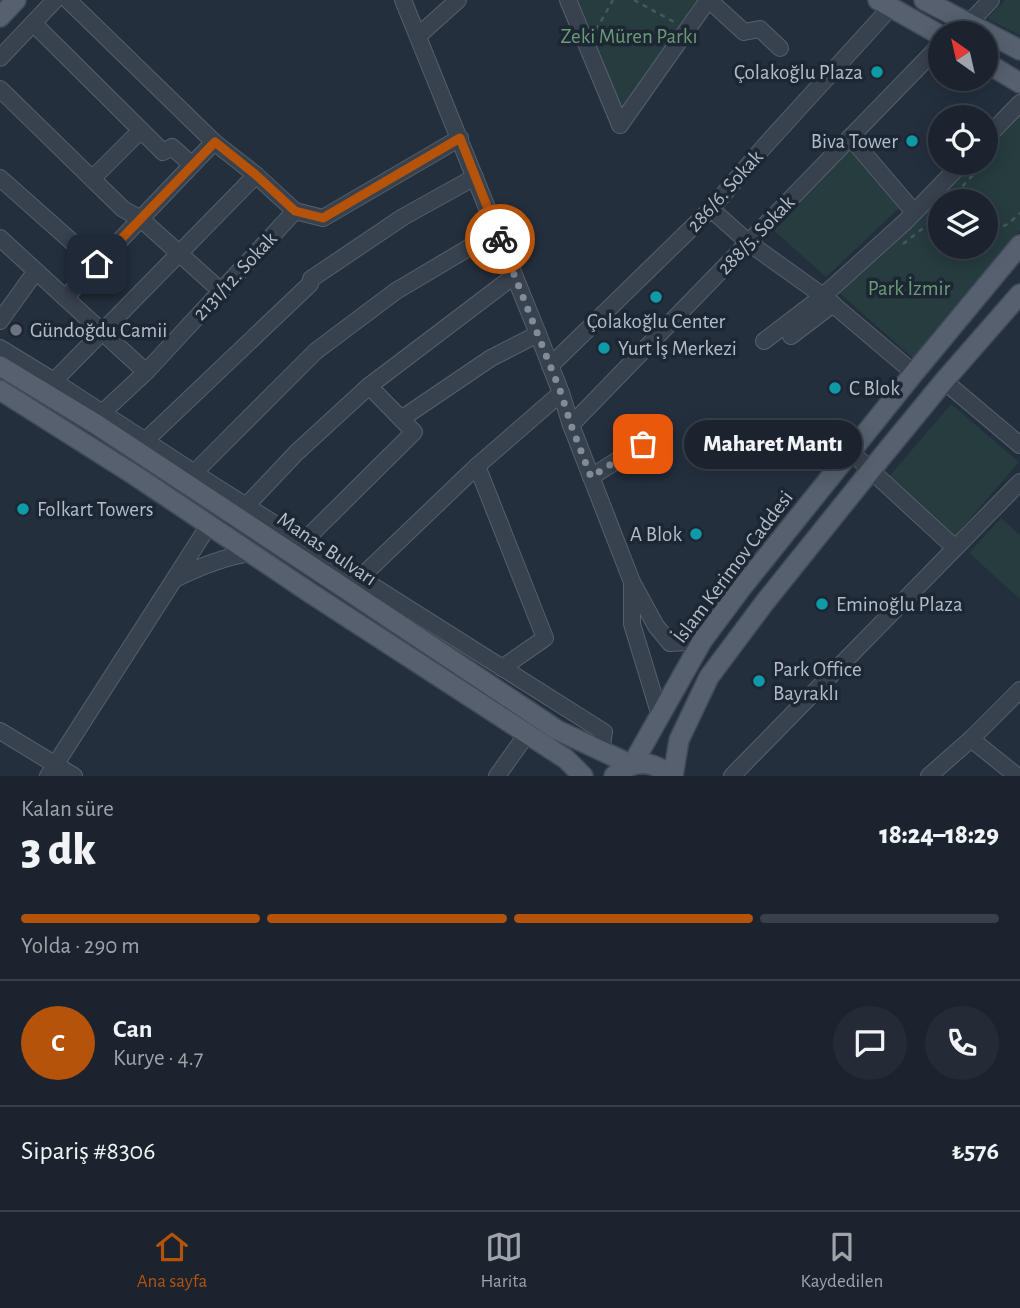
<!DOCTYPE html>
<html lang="tr">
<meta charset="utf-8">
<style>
body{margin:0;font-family:"Alegreya Sans",sans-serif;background:#242b36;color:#f1f3f6;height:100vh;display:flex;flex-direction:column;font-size:26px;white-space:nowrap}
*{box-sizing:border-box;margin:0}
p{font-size:23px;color:#a0a4aa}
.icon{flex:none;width:38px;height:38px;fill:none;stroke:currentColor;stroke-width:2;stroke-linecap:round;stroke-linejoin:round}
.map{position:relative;height:776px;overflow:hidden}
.drawer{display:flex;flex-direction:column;background:#1b232e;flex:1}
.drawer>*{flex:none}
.needle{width:46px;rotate:326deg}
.fabs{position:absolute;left:928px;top:21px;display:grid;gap:14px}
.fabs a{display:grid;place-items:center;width:70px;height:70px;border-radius:50%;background:#1b232e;box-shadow:0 4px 18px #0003,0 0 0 2px #39404a;font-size:35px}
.pin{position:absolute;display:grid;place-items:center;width:60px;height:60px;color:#fff;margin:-30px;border-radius:14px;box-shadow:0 4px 10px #0006}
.courier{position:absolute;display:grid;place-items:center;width:70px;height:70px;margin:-35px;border:5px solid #b45309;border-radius:50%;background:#fff;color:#222;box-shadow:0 2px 9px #0007}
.bubble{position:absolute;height:49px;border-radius:24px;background:#1b232e;box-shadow:0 4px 18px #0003,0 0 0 2px #39404a;font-size:23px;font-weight:800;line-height:49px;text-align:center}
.headline em{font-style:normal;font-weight:800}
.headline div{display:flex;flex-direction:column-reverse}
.headline{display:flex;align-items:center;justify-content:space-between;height:119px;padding:0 21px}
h1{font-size:46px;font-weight:800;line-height:52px}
.bar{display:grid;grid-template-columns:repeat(4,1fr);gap:10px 7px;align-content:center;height:84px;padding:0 21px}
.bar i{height:9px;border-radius:5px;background:#39404a}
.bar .current{background:#b45309}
.bar p{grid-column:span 4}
.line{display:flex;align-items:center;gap:18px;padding:0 21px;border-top:2px solid #39404a}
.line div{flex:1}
.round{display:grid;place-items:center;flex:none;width:74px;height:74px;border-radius:37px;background:#242b36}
.menu{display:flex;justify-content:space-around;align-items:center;height:98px;border-top:2px solid #39404a;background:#1b232e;font-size:19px;color:#a0a4aa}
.menu a{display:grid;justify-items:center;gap:4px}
.menu .current{color:#b45309}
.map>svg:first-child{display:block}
.green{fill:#263c3f;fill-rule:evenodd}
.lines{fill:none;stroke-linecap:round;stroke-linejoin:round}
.minor-casing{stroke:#565f6c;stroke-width:18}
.major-casing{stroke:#414a57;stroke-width:22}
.path{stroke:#44595c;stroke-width:2.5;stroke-dasharray:5 5;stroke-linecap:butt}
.minor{stroke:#38414e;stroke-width:16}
.major{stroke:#56606e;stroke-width:19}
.done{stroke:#828b98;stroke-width:7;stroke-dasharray:0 12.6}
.route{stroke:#b45309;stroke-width:9}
.culture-dot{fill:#0f9aa8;stroke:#1d2633;stroke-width:2.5}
.worship-dot{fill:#6b7280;stroke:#1d2633;stroke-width:2.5}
.labels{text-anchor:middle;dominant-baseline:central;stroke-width:7;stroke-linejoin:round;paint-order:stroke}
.park-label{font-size:21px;fill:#6b9a76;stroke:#1d2633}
.poi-label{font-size:21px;fill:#b4bcc9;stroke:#1d2633;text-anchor:start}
.street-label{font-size:21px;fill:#b4bcc9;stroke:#1d2633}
</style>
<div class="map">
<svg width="1020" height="776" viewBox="0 0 1020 776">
<rect width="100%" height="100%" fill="#242f3e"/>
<!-- green -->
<g class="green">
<polygon points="575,0 696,0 622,112"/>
<polygon points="1005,0 1020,0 1020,35 987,19"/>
<path d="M1020,114V231L915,360L835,289L901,232L971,163H985V149ZM940,201H985V247H940Z"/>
<polygon points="847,146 900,207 826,277 769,226"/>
<polygon points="951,404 1019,462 954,537 887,479"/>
<polygon points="1001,518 1020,535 1020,599 969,553"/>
</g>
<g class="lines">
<defs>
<g id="minor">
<polyline points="68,0 214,142 256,175 295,211"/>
<polyline points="403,0 538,334 561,393 571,425 632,582 656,626 670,643 702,641"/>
<polyline points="568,0 620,125"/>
<polyline points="709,0 744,32 760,29 780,48"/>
<polyline points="33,23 163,152 172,147 192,165"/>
<polyline points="969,23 991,0"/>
<polyline points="418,36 458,0"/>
<polyline points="0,58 55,0"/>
<polyline points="0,89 123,209 141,219 221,291"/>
<polyline points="620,125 708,0"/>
<polyline points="850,137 914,212"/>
<polyline points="985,139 1020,103"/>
<polyline points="0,178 97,264"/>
<polyline points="92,179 141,130"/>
<polyline points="711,209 749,243 823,296 914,373"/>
<polyline points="0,238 146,372"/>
<polyline points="65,298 214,142"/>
<polyline points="0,321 36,271"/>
<polyline points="791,336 833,304"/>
<polyline points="764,341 823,296 906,221 962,163"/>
<polyline points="0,348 49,378 213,485 604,732 601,751"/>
<polyline points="550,366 711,209 762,149 891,7"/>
<polyline points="54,381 256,175"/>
<polyline points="944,381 1020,445"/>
<polyline points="102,413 146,372 295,211 323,218 460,138"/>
<polyline points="401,419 491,358 538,334"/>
<polyline points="571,425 940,45"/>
<polyline points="145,441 310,284 311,279 403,217 475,177"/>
<polyline points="851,452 954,547"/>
<polyline points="194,473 316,351 396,291 497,231"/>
<polyline points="591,477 643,444"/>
<polyline points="247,505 296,453 369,386 514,276"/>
<polyline points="303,542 414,432 369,386"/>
<path d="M177,578C201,566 224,557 250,553"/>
<polyline points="360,578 477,466"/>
<polyline points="632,585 632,624 660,716"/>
<polyline points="502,668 545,638 477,466 561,393"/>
<polyline points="0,731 74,776"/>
<polyline points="971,739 1017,776"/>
<polyline points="48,776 209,525"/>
<polyline points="497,776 527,734"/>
<polyline points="732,776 1020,482"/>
<polyline points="929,776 971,739 1020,690"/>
</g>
<g id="major">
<polyline points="878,0 940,35"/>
<polyline points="924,0 1020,50"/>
<polyline points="0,17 16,0"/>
<polyline points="985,62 1020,83"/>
<polyline points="0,366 96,424 346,589 557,730 632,765"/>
<polyline points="0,390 136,476 312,594 566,759 583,776"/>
<polyline points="632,765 702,641 743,586 914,373 1020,245"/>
<path d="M614,776C632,760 652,759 670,776"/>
<polyline points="673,776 679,740 709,677 765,602 871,470 944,381 1020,294"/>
</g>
</defs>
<!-- minor casing -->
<use href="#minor" class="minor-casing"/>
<!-- major casing -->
<use href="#major" class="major-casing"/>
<!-- path -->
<g class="path">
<polyline points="634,0 674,22"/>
<polyline points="596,30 613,0"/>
<polyline points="985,162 996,150"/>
<polyline points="949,201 984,163"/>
<polyline points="927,225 936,233 940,235"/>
<polyline points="985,235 1008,224 1020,213"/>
<polyline points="903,244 927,225 940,211"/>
</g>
<!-- minor -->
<use href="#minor" class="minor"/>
<!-- major -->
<use href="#major" class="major"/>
</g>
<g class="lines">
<!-- done -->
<polyline class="done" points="500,239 561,393 571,425 591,477 643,444"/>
<!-- route -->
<polyline class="route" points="97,264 215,142 256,175 295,211 323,218 460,138 500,239"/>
</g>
<!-- markers -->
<g class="culture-dot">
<circle cx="877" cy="72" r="7"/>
<circle cx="912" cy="141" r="7"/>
<circle cx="656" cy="297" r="7"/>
<circle cx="604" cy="348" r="7"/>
<circle cx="835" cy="388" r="7"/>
<circle cx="23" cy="509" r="7"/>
<circle cx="696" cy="534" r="7"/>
<circle cx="822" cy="604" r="7"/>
<circle cx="759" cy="681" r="7"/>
</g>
<circle class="worship-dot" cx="16" cy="330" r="7"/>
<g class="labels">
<!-- park labels -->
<g class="park-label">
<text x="629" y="36">Zeki Müren Parkı</text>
<text x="909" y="288">Park İzmir</text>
</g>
<!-- poi labels -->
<g class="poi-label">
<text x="863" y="72" text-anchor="end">Çolakoğlu Plaza</text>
<text x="898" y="141" text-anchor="end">Biva Tower</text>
<text x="656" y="321" text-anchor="middle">Çolakoğlu Center</text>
<text x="30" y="330">Gündoğdu Camii</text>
<text x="618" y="348">Yurt İş Merkezi</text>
<text x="849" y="388">C Blok</text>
<text x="37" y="509">Folkart Towers</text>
<text x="682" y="534" text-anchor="end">A Blok</text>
<text x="836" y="604">Eminoğlu Plaza</text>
<text x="773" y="669">Park Office<tspan x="773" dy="24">Bayraklı</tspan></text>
</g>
<!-- street labels -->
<g class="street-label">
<text transform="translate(725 191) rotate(-48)">286/6. Sokak</text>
<text transform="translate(756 235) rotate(-46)">288/5. Sokak</text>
<text transform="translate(235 276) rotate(-47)">2131/12. Sokak</text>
<text transform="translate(327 549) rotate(34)">Manas Bulvarı</text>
<text transform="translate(733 567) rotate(-53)">İslam Kerimov Caddesi</text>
</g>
</g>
</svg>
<div class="fabs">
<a><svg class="needle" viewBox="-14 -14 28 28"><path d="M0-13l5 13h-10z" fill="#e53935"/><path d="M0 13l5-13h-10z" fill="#a0a4aa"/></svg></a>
<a><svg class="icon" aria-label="locate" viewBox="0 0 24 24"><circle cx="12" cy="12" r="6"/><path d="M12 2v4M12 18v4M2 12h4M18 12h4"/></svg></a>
<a><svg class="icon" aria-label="layers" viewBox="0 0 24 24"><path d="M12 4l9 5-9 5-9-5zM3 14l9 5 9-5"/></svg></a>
</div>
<div class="pin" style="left:643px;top:444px;background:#ea580c"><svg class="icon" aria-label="bag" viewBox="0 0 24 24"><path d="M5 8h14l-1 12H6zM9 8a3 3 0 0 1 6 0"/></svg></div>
<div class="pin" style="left:97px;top:264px;background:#1f2937"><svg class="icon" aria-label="home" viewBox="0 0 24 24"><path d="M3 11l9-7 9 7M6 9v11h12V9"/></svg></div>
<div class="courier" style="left:500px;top:239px"><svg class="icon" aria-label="bike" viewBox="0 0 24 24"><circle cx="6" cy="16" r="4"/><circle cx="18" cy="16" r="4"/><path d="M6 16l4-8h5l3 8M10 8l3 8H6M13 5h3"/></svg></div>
<div class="bubble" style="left:684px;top:420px;width:178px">Maharet Mantı</div>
</div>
<section class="drawer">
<div class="headline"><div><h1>3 dk</h1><p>Kalan süre</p></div><em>18:24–18:29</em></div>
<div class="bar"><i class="current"></i><i class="current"></i><i class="current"></i><i></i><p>Yolda · 290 m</p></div>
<div class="line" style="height:126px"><b class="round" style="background:#b45309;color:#fff">C</b><div><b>Can</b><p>Kurye · 4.7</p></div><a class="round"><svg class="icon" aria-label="chat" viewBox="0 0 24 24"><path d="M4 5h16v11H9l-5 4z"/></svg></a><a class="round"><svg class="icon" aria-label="phone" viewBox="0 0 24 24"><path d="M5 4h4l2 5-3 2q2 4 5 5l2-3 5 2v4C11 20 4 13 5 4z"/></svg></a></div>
<div class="line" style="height:91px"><div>Sipariş #8306</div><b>₺576</b></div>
</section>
<nav class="menu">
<a class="current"><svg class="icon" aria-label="home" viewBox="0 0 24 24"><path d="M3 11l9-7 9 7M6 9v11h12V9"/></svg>Ana sayfa</a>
<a><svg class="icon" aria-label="map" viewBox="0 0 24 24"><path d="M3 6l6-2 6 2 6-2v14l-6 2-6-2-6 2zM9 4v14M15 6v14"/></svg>Harita</a>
<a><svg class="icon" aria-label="saved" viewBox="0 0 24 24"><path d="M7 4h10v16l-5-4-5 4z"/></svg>Kaydedilen</a>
</nav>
